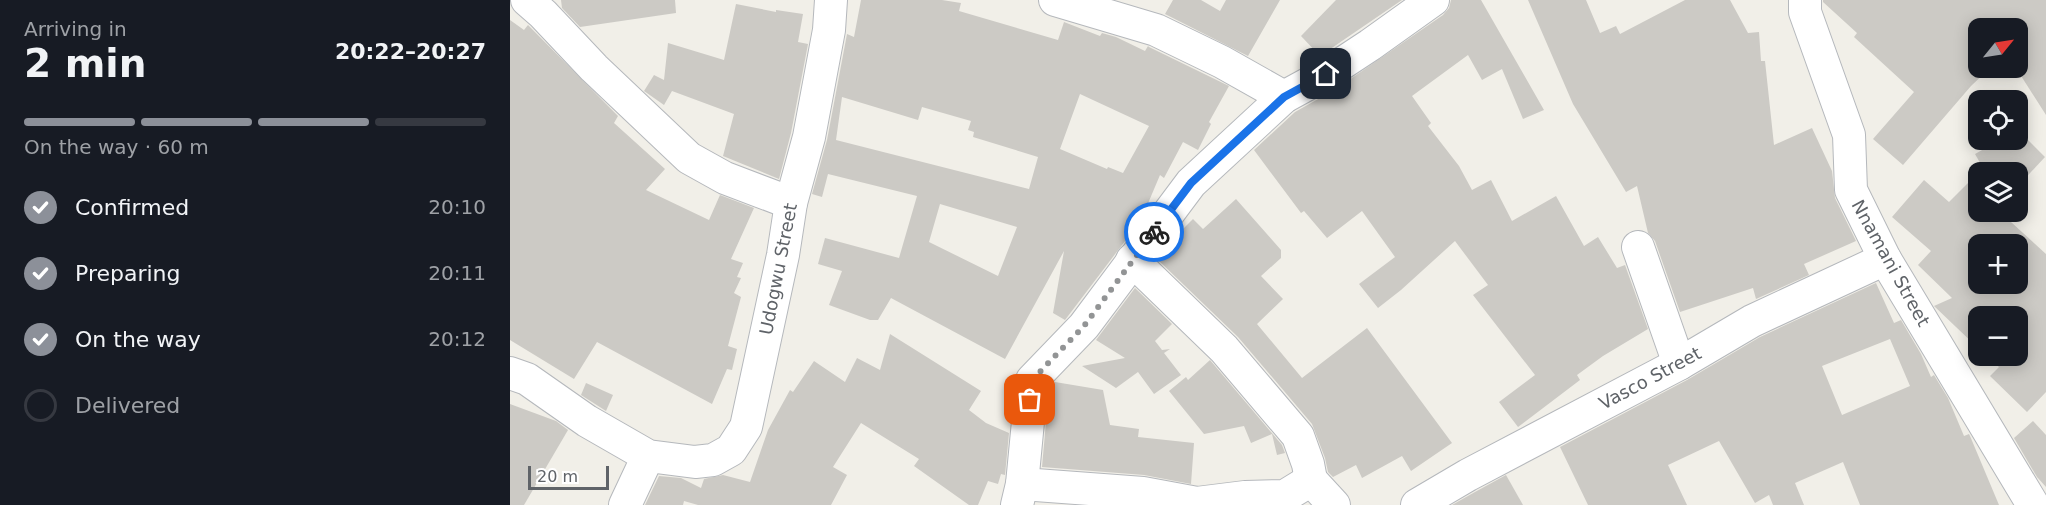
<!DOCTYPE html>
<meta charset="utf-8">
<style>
body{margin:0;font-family:"DejaVu Sans",sans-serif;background:#20242c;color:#f1f3f6;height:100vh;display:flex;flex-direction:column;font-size:22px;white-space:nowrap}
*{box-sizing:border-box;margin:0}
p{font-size:20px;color:#9ea1a6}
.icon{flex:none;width:33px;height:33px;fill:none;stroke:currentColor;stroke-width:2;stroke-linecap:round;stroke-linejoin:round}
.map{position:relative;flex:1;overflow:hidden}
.side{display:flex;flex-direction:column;background:#171b24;width:510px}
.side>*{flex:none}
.needle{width:39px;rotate:60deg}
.tools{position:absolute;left:1458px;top:18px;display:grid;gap:12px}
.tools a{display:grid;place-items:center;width:60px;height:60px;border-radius:12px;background:#171b24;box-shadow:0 3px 15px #0003;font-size:30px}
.scale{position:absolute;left:18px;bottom:15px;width:81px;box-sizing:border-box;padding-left:6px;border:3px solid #5f6368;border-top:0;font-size:16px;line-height:21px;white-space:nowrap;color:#5f6368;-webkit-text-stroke:4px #fff;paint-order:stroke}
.pin{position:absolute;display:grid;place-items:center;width:51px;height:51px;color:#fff;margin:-26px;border-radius:12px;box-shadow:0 3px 9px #0006}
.courier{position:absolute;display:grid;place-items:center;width:60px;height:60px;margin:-30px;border:4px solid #1a73e8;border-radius:50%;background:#fff;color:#222;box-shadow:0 2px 8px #0007}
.headline em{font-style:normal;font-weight:800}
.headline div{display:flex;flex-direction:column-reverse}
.headline{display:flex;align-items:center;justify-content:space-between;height:102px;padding:0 24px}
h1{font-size:39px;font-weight:800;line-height:45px}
.bar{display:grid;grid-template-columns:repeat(4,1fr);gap:9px 6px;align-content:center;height:72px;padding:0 24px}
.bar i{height:8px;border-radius:4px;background:#363941}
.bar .current{background:#8c9099}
.bar p{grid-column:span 4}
ol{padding:0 24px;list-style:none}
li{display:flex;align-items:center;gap:18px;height:66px}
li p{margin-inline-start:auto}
li .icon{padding:6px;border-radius:50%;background:#8c9099;color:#fff;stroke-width:4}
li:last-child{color:#9ea1a6}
li i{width:33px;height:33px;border:3px solid #363941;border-radius:50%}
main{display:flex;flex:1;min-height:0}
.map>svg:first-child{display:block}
.building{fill:#cccac5;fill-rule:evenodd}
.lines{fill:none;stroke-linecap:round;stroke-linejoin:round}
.street-casing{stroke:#b5b8bc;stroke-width:34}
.street{stroke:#fff;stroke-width:32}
.done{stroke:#929495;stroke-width:6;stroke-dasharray:0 10.8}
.route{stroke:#1a73e8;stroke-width:8}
.labels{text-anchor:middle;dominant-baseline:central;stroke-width:4.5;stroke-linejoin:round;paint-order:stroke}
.street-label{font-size:18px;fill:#5f6368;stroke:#fff}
</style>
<main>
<section class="side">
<div class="headline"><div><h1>2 min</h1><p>Arriving in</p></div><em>20:22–20:27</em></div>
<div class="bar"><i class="current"></i><i class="current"></i><i class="current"></i><i></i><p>On the way · 60 m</p></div>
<ol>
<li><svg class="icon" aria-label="check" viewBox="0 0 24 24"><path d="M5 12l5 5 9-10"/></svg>Confirmed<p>20:10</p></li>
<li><svg class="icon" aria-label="check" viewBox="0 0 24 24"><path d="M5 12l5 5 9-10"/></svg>Preparing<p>20:11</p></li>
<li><svg class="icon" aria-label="check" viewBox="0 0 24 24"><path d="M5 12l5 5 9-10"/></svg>On the way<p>20:12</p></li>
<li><i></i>Delivered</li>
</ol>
</section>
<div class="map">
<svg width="1536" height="505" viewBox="0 0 1536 505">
<rect width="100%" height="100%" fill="#f1efe8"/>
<!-- building -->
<g class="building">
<polygon points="51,0 165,0 166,13 70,27 52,8"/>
<path d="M351,0H432L451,3L449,11L548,40L554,22L590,36L592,33L606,37L635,51L638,46L639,47L719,86L699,122L701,124L688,150L673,142L654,178L650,175L631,220L555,320L543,313L554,251L495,359L381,298L368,320H360L319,305L332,271L308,264L315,238L389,258L407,196L318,174L312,197L302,194L317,140L337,34L344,37ZM570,94L639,126L613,173L598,167L597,169L550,149ZM332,97L408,120L412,107L461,121L458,130L464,132L463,137L528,157L519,189L326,140ZM430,204L507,227L488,276L419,242Z"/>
<polygon points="663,0 691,0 710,11 716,0 770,0 738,56 655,14"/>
<polygon points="826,0 892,0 810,56 791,36"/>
<polygon points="941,0 971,0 1034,110 1013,119 992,69 972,80 958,55 902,96 921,123 918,126 949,166 962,190 981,180 1002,221 1046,196 1074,246 1088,237 1107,268 1115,265 1138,329 1093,356 1067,375 1070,380 1008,427 989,402 1025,375 963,295 978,285 945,241 891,290 868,308 849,284 885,257 852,211 817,238 794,211 791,213 744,150 785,112 826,89 933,15 939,8"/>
<polygon points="1018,0 1076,0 1090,33 1106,26 1110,34 1175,0 1220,0 1238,33 1249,32 1251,61 1255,61 1264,145 1302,128 1322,171 1325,198 1346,241 1294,264 1299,275 1246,299 1243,288 1170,312 1145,241 1138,233 1127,186 1116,192 1063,104"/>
<polygon points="1313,0 1536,0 1536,115 1506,68 1508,68 1508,28 1468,28 1468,68 1480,68 1461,86 1393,165 1363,139 1404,92 1344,37 1347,33 1313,2"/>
<polygon points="226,4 266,12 266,10 293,14 288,42 298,44 281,133 269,179 213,156 224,114 162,91 154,105 134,91 144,75 154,80 158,43 214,60"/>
<polygon points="0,20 14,30 18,25 108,116 104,123 155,169 136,190 199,220 210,195 244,208 221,259 233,263 227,277 231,278 224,293 231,297 218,346 227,349 222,370 217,369 202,404 87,342 64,379 0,340"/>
<path d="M1508,130L1535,157L1508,186V172H1468V212H1490L1536,254V392L1517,412L1480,376L1489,367L1477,356H1508V316H1468V348L1424,306L1442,298L1408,265L1421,251L1382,217L1414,180L1439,202L1473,168L1465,154L1490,140H1508ZM1468,244H1508V284H1468Z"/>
<polygon points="726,199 771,250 771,258 751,276 773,299 747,324 792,378 857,328 942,443 901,471 892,456 852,478 846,465 823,477 818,472 815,458 802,424 728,337 647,259 658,244 683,219 693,229"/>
<path d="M1366,283L1384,323L1391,320L1411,354L1421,377L1424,375L1438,398L1454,436L1459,434L1460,436L1489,505H1350L1333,462L1285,483L1294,505H1263L1259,495L1245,503L1209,441L1158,465L1177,505H1078L1050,447L1177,380L1250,337ZM1380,339L1400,386L1332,415L1312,366Z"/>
<polygon points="625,288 662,324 645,341 652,350 660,349 654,353 671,375 644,394 628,372 606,388 572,366 615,358 586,340"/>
<polygon points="380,334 471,391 459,410 476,423 499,433 495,475 491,474 488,484 478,481 468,505 459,505 404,466 409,459 351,423 323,467 337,475 321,505 188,505 174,501 173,505 135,505 149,476 171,478 191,488 194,479 213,475 240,482 258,430 280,390 283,392 304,361 335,382 347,358 370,370"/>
<polygon points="700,360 772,445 775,453 767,455 762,434 741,443 734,426 694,434 659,391 676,377 678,380"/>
<polygon points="545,382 593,390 600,425 629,429 628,437 684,443 681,484 634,475 532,467 539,388"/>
<polygon points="76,383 103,395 96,411 71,395"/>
<polygon points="0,404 46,421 58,430 14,505 0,505"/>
<polygon points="1523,421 1536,435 1536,487 1527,477 1504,438"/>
<polygon points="996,475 1013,505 942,505 965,492"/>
</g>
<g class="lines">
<defs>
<g id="street">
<polyline points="17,0 33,14 84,68 179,158 215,178 281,203"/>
<polyline points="545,0 646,30 712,62 774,97"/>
<polyline points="1295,0 1295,12 1339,135 1341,190 1375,259 1523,505"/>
<polyline points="1128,247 1169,364"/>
<polyline points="622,260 714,349 788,436 798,464 801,480"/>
<polyline points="0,373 17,379 77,421 138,456 185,462 203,460 221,450 236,427 273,255 281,203 299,137 319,30 321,0"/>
<polyline points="512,484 633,493 687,503 735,497 775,496 801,480 824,505"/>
<polyline points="115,505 138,456"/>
<polyline points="507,505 512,484 522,380 574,326 681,183 774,97 816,74 860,45 923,0"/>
<polyline points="907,505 958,475 1169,364 1242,321 1375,259"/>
</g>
</defs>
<!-- street casing -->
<use href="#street" class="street-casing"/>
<!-- street -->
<use href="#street" class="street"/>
</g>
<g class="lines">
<!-- done -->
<polyline class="done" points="520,400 522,380 574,326 644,232"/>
<!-- route -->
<polyline class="route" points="644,232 681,183 774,97 816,74"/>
</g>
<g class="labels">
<!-- street labels -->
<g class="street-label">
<text transform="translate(1381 263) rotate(61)">Nnamani Street</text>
<text transform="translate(268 269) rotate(-79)">Udogwu Street</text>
<text transform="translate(1140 378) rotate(-28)">Vasco Street</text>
</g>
</g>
</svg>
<div class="tools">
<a><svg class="needle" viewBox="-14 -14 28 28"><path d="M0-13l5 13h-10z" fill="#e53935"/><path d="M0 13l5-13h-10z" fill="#9ea1a6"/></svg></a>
<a><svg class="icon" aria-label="locate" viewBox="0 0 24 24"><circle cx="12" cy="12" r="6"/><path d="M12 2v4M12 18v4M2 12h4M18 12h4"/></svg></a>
<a><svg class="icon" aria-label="layers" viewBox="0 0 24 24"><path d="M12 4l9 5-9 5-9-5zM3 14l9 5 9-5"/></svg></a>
<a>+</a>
<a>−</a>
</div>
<div class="scale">20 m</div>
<div class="pin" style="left:520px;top:400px;background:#ea580c"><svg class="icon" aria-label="bag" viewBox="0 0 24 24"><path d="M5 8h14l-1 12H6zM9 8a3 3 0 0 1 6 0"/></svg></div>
<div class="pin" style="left:816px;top:74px;background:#1f2937"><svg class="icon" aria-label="home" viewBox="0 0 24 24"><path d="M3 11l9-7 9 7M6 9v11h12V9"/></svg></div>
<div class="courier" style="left:644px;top:232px"><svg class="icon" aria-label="bike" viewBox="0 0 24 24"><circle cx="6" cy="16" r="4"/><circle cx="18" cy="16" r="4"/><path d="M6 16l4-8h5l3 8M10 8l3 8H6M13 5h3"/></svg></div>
</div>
</main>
